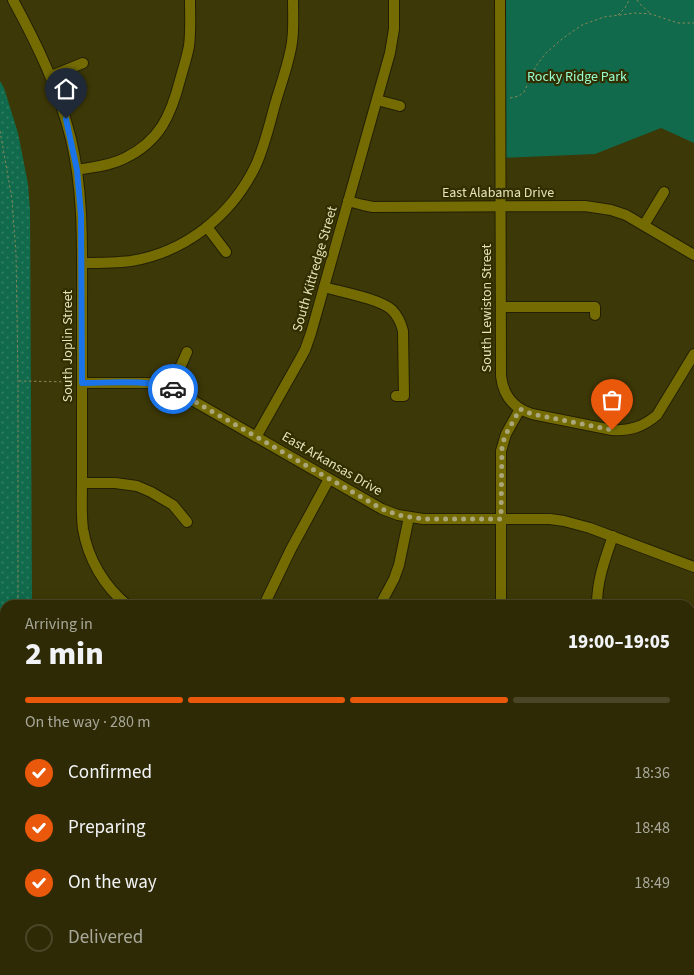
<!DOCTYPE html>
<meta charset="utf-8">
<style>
body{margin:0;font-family:"Source Sans 3",sans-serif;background:#36320f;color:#f1f3f6;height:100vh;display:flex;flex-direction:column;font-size:19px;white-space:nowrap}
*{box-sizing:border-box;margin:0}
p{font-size:16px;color:#a7a79a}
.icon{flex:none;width:28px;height:28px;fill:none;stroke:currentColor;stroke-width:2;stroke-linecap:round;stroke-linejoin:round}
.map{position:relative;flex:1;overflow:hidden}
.drawer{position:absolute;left:0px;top:600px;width:695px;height:375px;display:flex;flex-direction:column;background:#2e2a05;border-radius:15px 15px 0 0;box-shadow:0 5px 20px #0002,0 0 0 1px #494627}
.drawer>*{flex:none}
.pin{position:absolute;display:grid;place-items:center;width:42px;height:42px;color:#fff;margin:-51px -21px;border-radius:50% 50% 50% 0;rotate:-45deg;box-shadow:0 0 5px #0007}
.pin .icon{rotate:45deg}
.courier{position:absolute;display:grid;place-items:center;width:50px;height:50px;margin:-25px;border:4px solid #1a73e8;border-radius:50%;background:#fff;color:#222;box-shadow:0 1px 6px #0007}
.overview em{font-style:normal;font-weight:800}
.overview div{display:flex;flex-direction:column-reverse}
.overview{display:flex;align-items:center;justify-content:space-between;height:85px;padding:0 25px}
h1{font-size:32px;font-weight:800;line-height:38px}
.bar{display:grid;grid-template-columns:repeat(4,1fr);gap:8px 5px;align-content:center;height:60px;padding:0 25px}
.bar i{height:6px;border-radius:4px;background:#494627}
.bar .active{background:#ea580c}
.bar p{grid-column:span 4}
ol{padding:0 25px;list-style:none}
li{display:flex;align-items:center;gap:15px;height:55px}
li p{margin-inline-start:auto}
li .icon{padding:5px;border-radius:50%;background:#ea580c;color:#fff;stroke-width:4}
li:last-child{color:#a7a79a}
li i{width:28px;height:28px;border:2px solid #494627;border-radius:50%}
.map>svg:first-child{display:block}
.grass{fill:url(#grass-dots)}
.park{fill:#106a4b}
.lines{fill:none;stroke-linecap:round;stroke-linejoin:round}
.stream{stroke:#3795b5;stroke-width:2.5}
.minor-casing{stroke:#221f04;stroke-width:12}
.path{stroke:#8a8659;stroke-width:1;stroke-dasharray:2.5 2.5;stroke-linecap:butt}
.minor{stroke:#746c02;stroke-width:10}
.done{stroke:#aaa67a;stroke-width:5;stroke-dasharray:0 9}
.route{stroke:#1a73e8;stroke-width:6}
.labels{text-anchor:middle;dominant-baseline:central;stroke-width:4.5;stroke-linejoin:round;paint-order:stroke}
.park-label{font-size:14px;fill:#96fdd0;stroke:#322e00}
.street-label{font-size:14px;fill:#e4e2b8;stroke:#322e00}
</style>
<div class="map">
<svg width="694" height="975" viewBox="0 0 694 975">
<defs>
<pattern id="grass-dots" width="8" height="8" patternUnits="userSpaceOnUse" patternTransform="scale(1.25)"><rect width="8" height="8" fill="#106a4b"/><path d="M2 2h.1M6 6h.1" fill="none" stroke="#337f63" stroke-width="1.8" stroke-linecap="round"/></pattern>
</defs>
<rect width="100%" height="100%" fill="#3d3807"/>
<!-- grass -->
<polygon class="grass" points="0,81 4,88 18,133 28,184 30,209 32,605 5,605 5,970 32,970 31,975 0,975"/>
<!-- park -->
<polygon class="park" points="500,0 694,0 694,143 661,128 595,154 500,158"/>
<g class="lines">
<!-- stream -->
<polyline class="stream" points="0,932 5,932"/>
<defs>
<g id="minor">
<path d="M13,0C38,46 58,88 71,139C84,194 82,249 82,305C82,364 82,423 82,483C82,498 81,514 83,529C88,559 104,586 127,605"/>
<path d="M500,0L501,376C503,395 513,408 532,414L612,430C630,431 643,427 657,415L694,354"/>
<polyline points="51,76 83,63"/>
<polyline points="377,100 400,106"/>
<path d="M77,170C93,167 110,166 125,158C160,141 171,115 180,80C183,69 187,57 189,46C191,31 190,15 190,0"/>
<polyline points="348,201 363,205 373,207 585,206 611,210 626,215 694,255"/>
<polyline points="644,225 664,192"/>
<polyline points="207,227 226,252"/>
<path d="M82,263C98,263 115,263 131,261C186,252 232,215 256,165C264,147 269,127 274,108C280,86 289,64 292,42C294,28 293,14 293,0"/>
<path d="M324,287C342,292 380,299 392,310C398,316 401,323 403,331L404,396H396"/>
<polyline points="501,307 595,307 595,315"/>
<polyline points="82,383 149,383 171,388 382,509 398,515 423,519 550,519 564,521 590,528 694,567"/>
<polyline points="171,388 187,352"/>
<polyline points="256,437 299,361 305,350 311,333 390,53 394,29 394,0"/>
<polyline points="82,483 115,483 137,486 151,492 173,505 187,522"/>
<polyline points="264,605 291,549 329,479"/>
<polyline points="380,605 394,579 399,565 409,517"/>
<polyline points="501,605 501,451 506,434 520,409"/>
<path d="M597,605C597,580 605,559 613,536"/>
<polyline points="690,674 694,676"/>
<polyline points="690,811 694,811"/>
<polyline points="690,911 694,911"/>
<polyline points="82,970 82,975"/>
<polyline points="504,970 504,975"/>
<polyline points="607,970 607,975"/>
</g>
</defs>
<!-- minor casing -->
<use href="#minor" class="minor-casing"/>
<!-- path -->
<g class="path">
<polyline points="637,0 640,4 651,14"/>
<polyline points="618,15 625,8 629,0"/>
<polyline points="510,98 519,96 524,92 536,66 546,53 562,39 582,25 604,17 635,13 651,14 678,23 694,23"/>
<polyline points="0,131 12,199 16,254 18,381 18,605"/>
<polyline points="19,381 73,382"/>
<polyline points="23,970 23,975"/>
</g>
<!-- minor -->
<use href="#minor" class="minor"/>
</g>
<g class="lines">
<!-- done -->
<polyline class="done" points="173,389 382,509 398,515 423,519 501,519 502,445 506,434 520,409 532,414 612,430"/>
<!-- route -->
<path class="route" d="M66,119L77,170L81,215L82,383C110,383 147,379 173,389"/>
</g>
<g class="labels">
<!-- park labels -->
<g class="park-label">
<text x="577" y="77">Rocky Ridge Park</text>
</g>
<!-- street labels -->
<g class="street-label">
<text x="498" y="193">East Alabama Drive</text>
<text transform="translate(315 269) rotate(-74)">South Kittredge Street</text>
<text transform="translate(487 308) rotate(-90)">South Lewiston Street</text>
<text transform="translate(68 346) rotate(-90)">South Joplin Street</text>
<text transform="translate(332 464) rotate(30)">East Arkansas Drive</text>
</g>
</g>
</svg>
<div class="pin" style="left:612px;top:430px;background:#ea580c"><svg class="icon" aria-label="bag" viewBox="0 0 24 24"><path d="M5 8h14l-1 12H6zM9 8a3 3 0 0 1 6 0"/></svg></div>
<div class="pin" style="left:66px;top:119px;background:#1f2937"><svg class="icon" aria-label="home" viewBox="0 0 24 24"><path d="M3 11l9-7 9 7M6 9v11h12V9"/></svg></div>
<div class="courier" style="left:173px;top:389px"><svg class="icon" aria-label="car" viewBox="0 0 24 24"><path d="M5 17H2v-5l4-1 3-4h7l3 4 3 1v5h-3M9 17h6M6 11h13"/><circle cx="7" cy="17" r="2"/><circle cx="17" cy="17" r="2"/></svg></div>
<section class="drawer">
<div class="overview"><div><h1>2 min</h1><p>Arriving in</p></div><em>19:00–19:05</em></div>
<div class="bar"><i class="active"></i><i class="active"></i><i class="active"></i><i></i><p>On the way · 280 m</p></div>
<ol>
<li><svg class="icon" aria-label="check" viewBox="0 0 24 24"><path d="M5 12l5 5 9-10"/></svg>Confirmed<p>18:36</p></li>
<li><svg class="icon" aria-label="check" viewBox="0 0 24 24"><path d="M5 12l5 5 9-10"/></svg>Preparing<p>18:48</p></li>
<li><svg class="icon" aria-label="check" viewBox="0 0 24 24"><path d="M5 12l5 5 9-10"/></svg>On the way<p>18:49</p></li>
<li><i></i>Delivered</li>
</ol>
</section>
</div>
